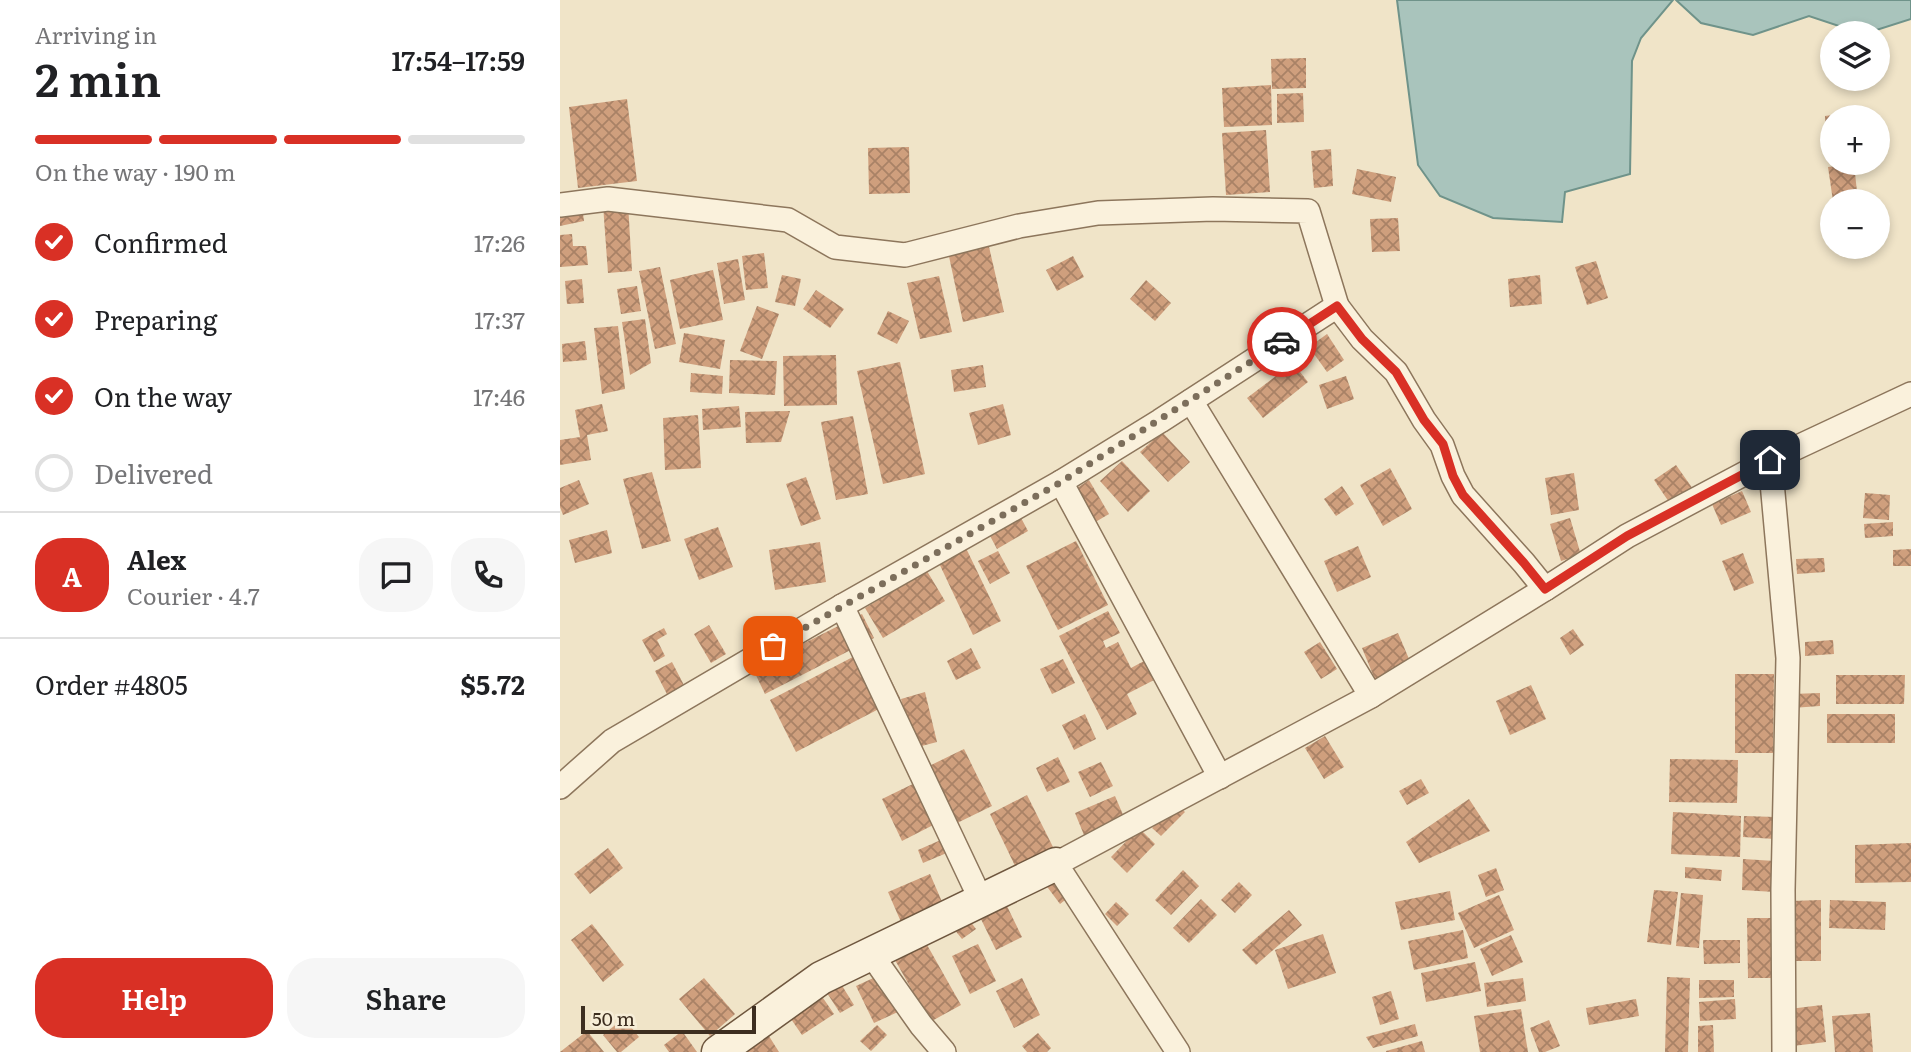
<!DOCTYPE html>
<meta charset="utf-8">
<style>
body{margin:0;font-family:Literata,serif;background:#f6f6f6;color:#202124;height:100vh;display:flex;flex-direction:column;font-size:26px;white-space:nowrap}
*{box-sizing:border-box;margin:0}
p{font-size:23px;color:#757577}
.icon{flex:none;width:38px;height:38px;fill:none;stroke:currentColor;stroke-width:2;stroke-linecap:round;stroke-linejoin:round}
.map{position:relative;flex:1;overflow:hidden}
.side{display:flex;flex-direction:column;background:#fff;width:560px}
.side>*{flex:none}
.controls{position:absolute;left:1260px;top:21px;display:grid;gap:14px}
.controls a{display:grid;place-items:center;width:70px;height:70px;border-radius:50%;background:#fff;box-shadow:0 4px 10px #0003;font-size:35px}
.scale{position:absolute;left:21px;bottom:18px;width:175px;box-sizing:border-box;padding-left:7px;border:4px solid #3d2e20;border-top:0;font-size:19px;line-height:24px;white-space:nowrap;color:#3d2e20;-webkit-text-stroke:5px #f7eed8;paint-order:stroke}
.pin{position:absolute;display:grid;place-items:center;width:60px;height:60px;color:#fff;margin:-30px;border-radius:14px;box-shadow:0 4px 10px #0006}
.courier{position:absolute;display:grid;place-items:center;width:70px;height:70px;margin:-35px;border:5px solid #d93025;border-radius:50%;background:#fff;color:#222;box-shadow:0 2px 9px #0007}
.head em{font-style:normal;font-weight:600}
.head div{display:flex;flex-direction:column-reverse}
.head{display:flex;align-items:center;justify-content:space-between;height:119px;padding:0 35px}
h1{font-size:46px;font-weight:600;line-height:52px}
.bar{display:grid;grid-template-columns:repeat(4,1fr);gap:10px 7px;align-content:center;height:84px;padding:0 35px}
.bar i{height:9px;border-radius:5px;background:#e0e0e0}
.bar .on{background:#d93025}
.bar p{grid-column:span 4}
.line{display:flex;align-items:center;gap:18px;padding:0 35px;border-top:2px solid #e0e0e0}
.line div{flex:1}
.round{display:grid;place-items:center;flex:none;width:74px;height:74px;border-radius:28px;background:#f6f6f6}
ol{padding:0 35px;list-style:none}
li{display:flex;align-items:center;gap:21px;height:77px}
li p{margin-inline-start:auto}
li .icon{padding:7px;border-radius:50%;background:#d93025;color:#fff;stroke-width:4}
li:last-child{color:#757577}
li i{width:38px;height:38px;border:4px solid #e0e0e0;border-radius:50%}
.button{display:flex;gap:14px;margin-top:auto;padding:14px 35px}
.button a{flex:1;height:80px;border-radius:28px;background:#d93025;color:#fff;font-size:28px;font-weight:600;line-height:80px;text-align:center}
.button a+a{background:#f6f6f6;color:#202124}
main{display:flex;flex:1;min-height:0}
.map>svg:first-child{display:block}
.water{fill:#a9c4bc;stroke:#6f938a;stroke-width:2}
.building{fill:url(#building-cross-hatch)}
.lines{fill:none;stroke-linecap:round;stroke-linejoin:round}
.street-casing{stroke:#8d765c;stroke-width:26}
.secondary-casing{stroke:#6f573f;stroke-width:35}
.street{stroke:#faf1dc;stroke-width:23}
.secondary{stroke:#faf1dc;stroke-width:32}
.done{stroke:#7c6e5b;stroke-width:7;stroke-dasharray:0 12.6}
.route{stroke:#d93025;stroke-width:9}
</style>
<main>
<section class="side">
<div class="head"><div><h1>2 min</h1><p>Arriving in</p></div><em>17:54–17:59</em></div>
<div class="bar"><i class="on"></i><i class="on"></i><i class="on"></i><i></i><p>On the way · 190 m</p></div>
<ol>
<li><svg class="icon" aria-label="check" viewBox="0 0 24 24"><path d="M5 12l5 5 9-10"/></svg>Confirmed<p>17:26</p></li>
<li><svg class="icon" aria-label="check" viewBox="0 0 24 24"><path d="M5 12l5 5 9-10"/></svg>Preparing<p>17:37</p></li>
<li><svg class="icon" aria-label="check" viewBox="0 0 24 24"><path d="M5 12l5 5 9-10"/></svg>On the way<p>17:46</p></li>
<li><i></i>Delivered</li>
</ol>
<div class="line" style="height:126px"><b class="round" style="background:#d93025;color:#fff">A</b><div><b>Alex</b><p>Courier · 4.7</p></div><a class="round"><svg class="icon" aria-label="chat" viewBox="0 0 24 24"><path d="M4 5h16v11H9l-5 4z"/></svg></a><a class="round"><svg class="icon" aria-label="phone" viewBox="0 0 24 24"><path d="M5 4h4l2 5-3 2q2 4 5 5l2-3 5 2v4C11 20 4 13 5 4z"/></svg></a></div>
<div class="line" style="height:91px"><div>Order #4805</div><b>$5.72</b></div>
<div class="button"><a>Help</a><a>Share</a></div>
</section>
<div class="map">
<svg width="1351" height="1052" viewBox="0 0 1351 1052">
<defs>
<pattern id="building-cross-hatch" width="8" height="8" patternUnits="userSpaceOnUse" patternTransform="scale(1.75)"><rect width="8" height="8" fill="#cf9f7d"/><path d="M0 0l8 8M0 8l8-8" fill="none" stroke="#a98266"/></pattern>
</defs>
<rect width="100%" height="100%" fill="#f0e4c8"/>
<!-- water -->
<g class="water">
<polygon points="837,0 1113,0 1081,38 1072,61 1070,174 1005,192 1002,222 933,218 880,196 858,165"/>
<polygon points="1116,0 1351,0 1351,19 1307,33 1300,33 1249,16 1193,35 1141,23"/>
</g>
<!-- building -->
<g class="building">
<polygon points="746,58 746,88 712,89 711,59"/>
<polygon points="711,85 712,125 664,127 662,88"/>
<polygon points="743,93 744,122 717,123 717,94"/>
<polygon points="67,99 77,181 18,188 9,107"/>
<polygon points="1272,115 1272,157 1267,157 1265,116"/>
<polygon points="706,130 710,192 666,195 662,133"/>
<polygon points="349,147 350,193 309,194 308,148"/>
<polygon points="771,149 773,186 754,188 751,151"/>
<polygon points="1294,164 1298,201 1273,201 1268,167"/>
<polygon points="797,169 836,177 831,202 792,194"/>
<polygon points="68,203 72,271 48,273 43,205"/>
<polygon points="22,206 24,221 0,226 0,210"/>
<polygon points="838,218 840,251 812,252 810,219"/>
<polygon points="12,234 13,246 26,246 28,265 0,267 0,235"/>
<polygon points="427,238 444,312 403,322 387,247"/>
<polygon points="204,253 208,288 186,290 182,256"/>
<polygon points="513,256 524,277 497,291 486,270"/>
<polygon points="178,259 185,300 164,304 157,263"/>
<polygon points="1036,261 1048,298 1027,305 1015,267"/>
<polygon points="100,267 116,344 95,349 79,271"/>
<polygon points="153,270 163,320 120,329 110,280"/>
<polygon points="222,275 241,279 235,306 215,302"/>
<polygon points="980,275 982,304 950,307 948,279"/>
<polygon points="379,276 392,332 360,339 347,283"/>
<polygon points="22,279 24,303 7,304 5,281"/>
<polygon points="586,280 611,303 595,321 570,299"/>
<polygon points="77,286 81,311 61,314 57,289"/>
<polygon points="256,290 284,309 270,328 243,309"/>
<polygon points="197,306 219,314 202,359 180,351"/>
<polygon points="328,311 349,321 337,344 317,334"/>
<polygon points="85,319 91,363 70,375 62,322"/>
<polygon points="58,326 65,389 42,394 34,328"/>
<polygon points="124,333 165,340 160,369 119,362"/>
<polygon points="767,334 784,360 767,372 749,347"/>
<polygon points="25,341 27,360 3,362 2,344"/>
<polygon points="276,355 277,405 224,406 223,356"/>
<polygon points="170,360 217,361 215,395 169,393"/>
<polygon points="340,362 365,474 323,484 297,371"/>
<polygon points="733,363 748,382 703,418 687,398"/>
<polygon points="423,365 426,387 394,392 391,370"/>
<polygon points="131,373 163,376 162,394 130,392"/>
<polygon points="786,376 794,399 767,409 759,385"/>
<polygon points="42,404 48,431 27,435 31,460 0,465 0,440 20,437 15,410"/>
<polygon points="443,404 451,435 418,445 409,413"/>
<polygon points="179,406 181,427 143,430 142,409"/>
<polygon points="230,411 221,442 186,443 185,412"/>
<polygon points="138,415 141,468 105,470 103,418"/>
<polygon points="293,416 308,494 276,500 261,422"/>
<polygon points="602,432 630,462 608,482 580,452"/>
<polygon points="562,461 590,491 568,512 540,481"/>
<polygon points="1116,465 1133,489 1111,505 1094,480"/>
<polygon points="830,468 852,509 823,526 800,485"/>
<polygon points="92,472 111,541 82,549 63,479"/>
<polygon points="1014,473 1019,510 991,515 985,478"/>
<polygon points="246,477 261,519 241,526 226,484"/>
<polygon points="19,480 29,504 3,515 0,507 0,488"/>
<polygon points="529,480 549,514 532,524 514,490"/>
<polygon points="782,486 794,504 776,516 764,499"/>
<polygon points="1182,491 1191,512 1161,525 1152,504"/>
<polygon points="1305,493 1330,495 1329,520 1303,518"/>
<polygon points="460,516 468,531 437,549 429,534"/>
<polygon points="1010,518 1021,555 1001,561 990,524"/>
<polygon points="1333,522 1333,536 1305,538 1304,524"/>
<polygon points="158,527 173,567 139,580 124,539"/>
<polygon points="47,530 52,553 15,563 9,540"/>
<polygon points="516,541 548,605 498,630 466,566"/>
<polygon points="260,542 266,582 215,590 209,550"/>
<polygon points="405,546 441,621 413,635 377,559"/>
<polygon points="798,546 811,577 777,592 764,561"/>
<polygon points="1351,549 1351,566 1333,566 1333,550"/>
<polygon points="438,551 450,573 430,584 418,561"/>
<polygon points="1183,553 1194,583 1174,591 1162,561"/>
<polygon points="1264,558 1265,572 1237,574 1236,559"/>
<polygon points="367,571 385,601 323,638 305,608"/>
<polygon points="548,611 560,633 543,641 546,648 558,642 571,668 584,661 594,680 567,694 577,714 547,730 499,636"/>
<polygon points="302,614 314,638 205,694 193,669"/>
<polygon points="149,625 166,654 151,663 134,634"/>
<polygon points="104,628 107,634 97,640 105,656 94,662 82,640"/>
<polygon points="1013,629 1024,645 1010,655 1000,638"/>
<polygon points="838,633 852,666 816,682 802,648"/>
<polygon points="1273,640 1274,654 1245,656 1245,642"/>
<polygon points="760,642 777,669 761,679 744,652"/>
<polygon points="314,646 340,698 236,752 210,700"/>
<polygon points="411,648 421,668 396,680 387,661"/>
<polygon points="503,659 515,683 492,694 480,669"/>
<polygon points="112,662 127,691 110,700 95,671"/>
<polygon points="1175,674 1214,674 1213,753 1175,753"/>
<polygon points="1276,675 1345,675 1344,704 1276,704"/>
<polygon points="971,685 986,719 950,735 936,701"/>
<polygon points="365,692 377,742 354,748 341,699"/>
<polygon points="1260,693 1260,706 1232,708 1231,694"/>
<polygon points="525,714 536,739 514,750 502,725"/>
<rect x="1267" y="714" width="68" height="29"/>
<polygon points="765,736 784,767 764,779 745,748"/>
<polygon points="404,749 432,806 393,825 365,768"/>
<polygon points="498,757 510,782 487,792 476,768"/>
<polygon points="1110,759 1178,760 1177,803 1109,802"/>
<polygon points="541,762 553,786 530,797 518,772"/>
<polygon points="861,779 869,793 847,805 839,791"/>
<polygon points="361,780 381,821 342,841 322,799"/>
<polygon points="467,795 496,853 458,872 430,814"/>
<polygon points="555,796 564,817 524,835 515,813"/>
<polygon points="909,799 930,831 859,863 846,842"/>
<polygon points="616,804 625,812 601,836 592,828"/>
<polygon points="1113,812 1181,816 1180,857 1111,854"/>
<polygon points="1184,816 1216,817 1215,839 1183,837"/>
<polygon points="579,828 595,844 567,873 551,857"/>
<polygon points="383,839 389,852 363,863 358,850"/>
<polygon points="1351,843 1351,882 1295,883 1295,845"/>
<polygon points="48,848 63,868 30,894 14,874"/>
<polygon points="1183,859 1215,861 1214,892 1182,890"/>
<polygon points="1125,867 1162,870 1161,881 1125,878"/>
<polygon points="936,868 944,890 926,897 918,875"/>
<polygon points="623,870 639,886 611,915 595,900"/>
<polygon points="491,873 509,897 500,904 482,880"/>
<polygon points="370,874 386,911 344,929 328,892"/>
<polygon points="679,882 692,895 675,913 661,900"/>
<polygon points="1094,890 1118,892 1111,945 1087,942"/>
<polygon points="890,891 895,920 841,930 835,902"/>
<polygon points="1121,893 1143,895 1139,948 1116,946"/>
<polygon points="939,895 954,930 914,948 898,913"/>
<polygon points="641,899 657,915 629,943 613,928"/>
<polygon points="444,900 462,937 436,950 418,913"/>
<polygon points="1261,900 1261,961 1231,961 1230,901"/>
<polygon points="1270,900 1326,902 1325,930 1269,928"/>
<polygon points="556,902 569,914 557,926 545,914"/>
<polygon points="729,910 742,925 696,965 682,950"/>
<polygon points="404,913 416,929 402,939 390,924"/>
<polygon points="1187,918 1218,918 1219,978 1188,978"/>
<polygon points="32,924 64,965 43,982 11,940"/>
<polygon points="903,930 908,958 854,970 848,941"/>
<polygon points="763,934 776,973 728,989 715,950"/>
<polygon points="951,935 963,962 932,976 920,949"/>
<polygon points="362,936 401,1005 370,1022 331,953"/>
<polygon points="1143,940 1180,940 1180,963 1144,964"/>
<polygon points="418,944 436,981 410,994 392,956"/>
<polygon points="915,962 921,991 866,1002 861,973"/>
<polygon points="322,974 340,1011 314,1023 296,986"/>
<polygon points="1107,977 1130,978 1128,1052 1105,1052"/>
<polygon points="144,978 175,1014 150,1036 119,999"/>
<polygon points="462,978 480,1015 454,1028 436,991"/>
<polygon points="963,978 966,1001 927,1007 924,983"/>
<polygon points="1139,980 1174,980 1174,997 1139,998"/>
<polygon points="281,984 294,1005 280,1013 267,993"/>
<polygon points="831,991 839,1019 820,1025 812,997"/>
<polygon points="263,998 274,1014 242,1035 231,1019"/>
<polygon points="1076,999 1079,1016 1029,1025 1026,1008"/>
<polygon points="1175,999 1176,1019 1140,1021 1139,1002"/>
<polygon points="1262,1005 1266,1042 1233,1046 1229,1009"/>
<polygon points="961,1009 968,1052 920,1052 914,1016"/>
<polygon points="1310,1013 1313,1052 1275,1052 1272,1016"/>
<polygon points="64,1018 79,1037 61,1052 57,1052 43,1035"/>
<polygon points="989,1020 1000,1046 985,1052 979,1052 970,1028"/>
<polygon points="855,1024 858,1036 813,1048 806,1037"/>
<polygon points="317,1025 327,1035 311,1051 300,1041"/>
<polygon points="1153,1025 1154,1052 1138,1052 1138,1026"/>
<polygon points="27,1031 44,1052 0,1052"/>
<polygon points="122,1031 137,1052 109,1052 104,1045"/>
<polygon points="207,1033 219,1052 179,1052"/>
<polygon points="478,1033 491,1048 487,1052 467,1052 462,1046"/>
<polygon points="862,1041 865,1052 826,1052 826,1051"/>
</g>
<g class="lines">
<defs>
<g id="street">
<polyline points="0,205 48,199 228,220 275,247 345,255 459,226 538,213 653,209 748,211 777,306 600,421 501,482 282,606 52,741 0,787"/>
<polyline points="777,306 802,339 836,372 864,420 882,445 893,476 903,495 964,563 985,589"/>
<polyline points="631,401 811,696"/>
<polyline points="501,482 660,777"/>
<polyline points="282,606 421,900"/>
<polyline points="311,954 361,1025 384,1052"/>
<polyline points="618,1052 496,864 811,696 985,589 1067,536 1210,460"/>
<polyline points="1224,1052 1223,890 1228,658 1210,460 1351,394"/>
</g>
<polyline id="secondary" points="158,1052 261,978 496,864"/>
</defs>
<!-- street casing -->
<use href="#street" class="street-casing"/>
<!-- secondary casing -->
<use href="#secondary" class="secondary-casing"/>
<!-- street -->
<use href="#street" class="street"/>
<!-- secondary -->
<use href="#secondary" class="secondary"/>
</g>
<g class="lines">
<!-- done -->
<polyline class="done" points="213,646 501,482 722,342"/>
<!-- route -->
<polyline class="route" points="722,342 777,306 802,339 836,372 864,420 883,444 893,476 903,495 964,563 985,589 1067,536 1210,460"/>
</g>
</svg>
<div class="controls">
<a><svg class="icon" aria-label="layers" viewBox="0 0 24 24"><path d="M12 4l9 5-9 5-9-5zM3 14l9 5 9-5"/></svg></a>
<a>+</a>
<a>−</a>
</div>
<div class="scale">50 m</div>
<div class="pin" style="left:213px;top:646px;background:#ea580c"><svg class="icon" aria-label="bag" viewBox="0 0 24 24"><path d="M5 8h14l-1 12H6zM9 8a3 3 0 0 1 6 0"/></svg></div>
<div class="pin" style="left:1210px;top:460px;background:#1f2937"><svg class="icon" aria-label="home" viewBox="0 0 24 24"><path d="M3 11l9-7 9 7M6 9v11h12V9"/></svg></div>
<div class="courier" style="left:722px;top:342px"><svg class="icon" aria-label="car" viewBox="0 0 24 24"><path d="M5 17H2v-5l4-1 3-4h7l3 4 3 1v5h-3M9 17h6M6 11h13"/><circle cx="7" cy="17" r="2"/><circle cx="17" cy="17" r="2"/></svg></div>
</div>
</main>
